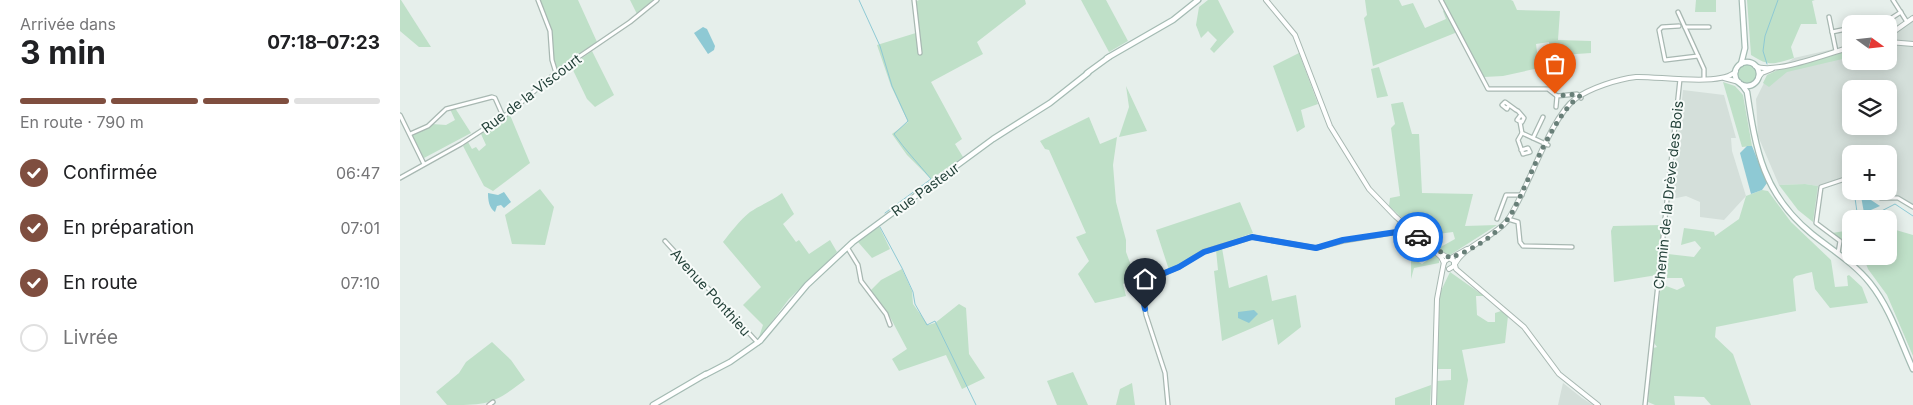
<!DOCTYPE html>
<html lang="fr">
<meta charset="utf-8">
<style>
body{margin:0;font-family:Inter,sans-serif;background:#f6f6f6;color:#202124;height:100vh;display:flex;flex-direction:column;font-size:19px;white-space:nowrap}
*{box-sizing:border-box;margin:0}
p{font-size:16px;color:#757577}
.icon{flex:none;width:28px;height:28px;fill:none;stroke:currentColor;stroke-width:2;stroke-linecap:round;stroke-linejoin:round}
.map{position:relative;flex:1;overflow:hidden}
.sheet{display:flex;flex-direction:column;background:#fff;width:400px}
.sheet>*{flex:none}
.needle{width:32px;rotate:105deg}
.fabs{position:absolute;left:1442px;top:15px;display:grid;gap:10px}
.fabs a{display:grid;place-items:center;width:55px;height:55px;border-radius:10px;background:#fff;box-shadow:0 2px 12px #0003;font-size:25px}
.pin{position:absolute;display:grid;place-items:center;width:42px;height:42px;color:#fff;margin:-51px -21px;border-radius:50% 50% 50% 0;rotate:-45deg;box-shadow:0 0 5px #0007}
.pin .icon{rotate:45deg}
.courier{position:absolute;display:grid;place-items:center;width:50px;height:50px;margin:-25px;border:4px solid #1a73e8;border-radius:50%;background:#fff;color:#222;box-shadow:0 1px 6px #0007}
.summary em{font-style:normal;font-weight:700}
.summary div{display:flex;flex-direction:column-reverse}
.summary{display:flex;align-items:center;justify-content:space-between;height:85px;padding:0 20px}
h1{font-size:32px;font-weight:700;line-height:38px}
.bar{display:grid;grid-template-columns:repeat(4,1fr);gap:8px 5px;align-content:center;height:60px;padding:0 20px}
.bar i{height:6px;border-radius:4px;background:#e0e0e0}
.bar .current{background:#7f4e3f}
.bar p{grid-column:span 4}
ol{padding:0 20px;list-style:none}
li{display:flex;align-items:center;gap:15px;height:55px}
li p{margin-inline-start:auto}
li .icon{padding:5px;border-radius:50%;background:#7f4e3f;color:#fff;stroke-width:4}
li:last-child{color:#757577}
li i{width:28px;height:28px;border:2px solid #e0e0e0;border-radius:50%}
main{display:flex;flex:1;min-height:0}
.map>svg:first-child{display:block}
.built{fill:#d4dfda;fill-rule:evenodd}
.green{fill:#bfe0c8}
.water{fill:#8ec9d4}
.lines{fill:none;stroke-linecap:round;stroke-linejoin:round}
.stream{stroke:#8ec9d4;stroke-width:1}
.minor-casing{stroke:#a8b8b2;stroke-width:5.5}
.tertiary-casing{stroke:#a8b8b2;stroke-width:6}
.secondary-casing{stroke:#a4bbb3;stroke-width:7}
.minor{stroke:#fff;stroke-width:3}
.tertiary{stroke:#fff;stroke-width:4}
.secondary{stroke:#fff;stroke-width:4.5}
.done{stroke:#687f78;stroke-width:5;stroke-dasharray:0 9}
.route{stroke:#1a73e8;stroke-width:6}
.labels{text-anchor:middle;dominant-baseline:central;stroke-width:4;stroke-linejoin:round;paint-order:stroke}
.street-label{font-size:14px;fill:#24423a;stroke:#f7fbf9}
</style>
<main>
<section class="sheet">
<div class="summary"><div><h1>3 min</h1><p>Arrivée dans</p></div><em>07:18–07:23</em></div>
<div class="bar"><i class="current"></i><i class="current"></i><i class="current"></i><i></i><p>En route · 790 m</p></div>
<ol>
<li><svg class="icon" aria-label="check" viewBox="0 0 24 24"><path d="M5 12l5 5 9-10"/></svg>Confirmée<p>06:47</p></li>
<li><svg class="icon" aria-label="check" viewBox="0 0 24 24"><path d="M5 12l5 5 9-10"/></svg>En préparation<p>07:01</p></li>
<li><svg class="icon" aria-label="check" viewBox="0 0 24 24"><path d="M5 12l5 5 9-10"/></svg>En route<p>07:10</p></li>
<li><i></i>Livrée</li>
</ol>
</section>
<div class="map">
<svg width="1513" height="405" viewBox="0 0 1513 405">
<rect width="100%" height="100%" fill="#e6efeb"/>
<!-- built -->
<g class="built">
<path d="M1513,20V206L1497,197L1483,198L1472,191H1489V154H1451V176L1418,186L1405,184L1379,185L1358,136L1356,99L1367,77L1394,58L1451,45V61H1489V39ZM1451,89H1489V126H1451Z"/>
<polygon points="1283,90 1324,95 1336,138 1331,138 1332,151 1346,196 1324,220 1300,217 1300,202 1286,196 1272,199"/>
<polygon points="1163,383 1182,398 1193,405 1158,405"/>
</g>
<!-- green -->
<g class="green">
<polygon points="0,0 1,0 31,47 19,47 0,31"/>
<polygon points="138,0 178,0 197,42 157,69 154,64 152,33"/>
<polygon points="230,0 253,0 237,14"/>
<polygon points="519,0 625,0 626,4 577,42 583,54 531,82 562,139 555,144 563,157 531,179 507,155 492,134 508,122 491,86 477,45 519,32 515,2"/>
<polygon points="681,0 706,0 728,41 709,52"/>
<polygon points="808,0 818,0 834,32 814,53 810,49 817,40 808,31 801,38 796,25 799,7"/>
<polygon points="965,0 999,0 1002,6 1013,3 1025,28 1046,19 1043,11 1045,10 1056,28 1055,33 973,66 964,18 967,15"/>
<polygon points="1043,0 1111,0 1113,1 1117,10 1160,11 1158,40 1191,41 1191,53 1162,55 1162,66 1157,67 1156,60 1149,60 1149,42 1136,44 1139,68 1103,76 1084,77"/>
<polygon points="1296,0 1316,0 1316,12 1295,12"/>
<path d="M1347,0H1415L1412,1L1417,24H1401L1391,47L1394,58C1373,64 1370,67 1351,55Z"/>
<polygon points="1451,49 1451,57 1387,72 1369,87 1363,83 1367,75 1382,68"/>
<polygon points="192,51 214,95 195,107 187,99 171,66"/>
<polygon points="899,53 918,104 901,110 905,127 897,132 873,66"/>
<circle cx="1347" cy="74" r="10"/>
<polygon points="979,67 988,96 977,98 971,69"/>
<polygon points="1323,82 1335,86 1343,95 1352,146 1342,147"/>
<polygon points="726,86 747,131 719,137 729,107"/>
<polygon points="1003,102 1012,134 1019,134 1022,193 1073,194 1065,226 1097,225 1050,255 1037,249 1055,239 1053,232 1022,236 989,206 990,198 1000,196 991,128 995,124 991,104"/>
<polygon points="55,108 71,133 24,158 12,135 32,124 46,125 55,120 50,109"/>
<polygon points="110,115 130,163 93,191 84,186 63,146 68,142 72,149 76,147 79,151 86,145 81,134"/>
<polygon points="689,117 700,144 717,137 713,165 716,202 726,240 726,252 735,276 723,284 726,296 695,303 678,274 689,261 676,237 686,233 649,150 645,149 640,141"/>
<polygon points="1405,184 1418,186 1413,222 1398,210 1379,185"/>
<polygon points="140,189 154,207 145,245 112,244 105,215"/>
<polygon points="1362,190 1368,191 1391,222 1431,260 1435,287 1448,286 1447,276 1449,275 1462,287 1468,303 1430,308 1415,289 1412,272 1396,276 1393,279 1396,311 1316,327 1315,337 1333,354 1351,405 1311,405 1304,397 1274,396 1275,405 1255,405 1248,402 1253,348 1257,347 1254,343 1261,284 1277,290 1285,286 1282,278 1267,278 1268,254 1294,257 1301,248 1295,241 1281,245 1284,228 1314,232 1315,236 1339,219 1346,196"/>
<path d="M382,193L394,214L383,224L396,242L399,240L409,254L430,240L437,252L389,299L358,340L363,325L343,305L361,287L323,242C331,232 339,221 350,212C360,205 372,201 382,193Z"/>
<polygon points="840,202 853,233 812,247 769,270 756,230"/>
<polygon points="1263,225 1257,275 1214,282 1211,231 1213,226"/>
<polygon points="479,226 490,249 472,258 458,242"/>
<polygon points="1489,228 1513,235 1513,356 1487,295 1468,269 1463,256 1489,256"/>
<polygon points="1451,230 1451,247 1432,233"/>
<polygon points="822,248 829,288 867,275 872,301 896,295 901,327 878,345 873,319 822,341 814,271 818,270 816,250"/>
<polygon points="1011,249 1014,259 1022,264 1034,255 1039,259 1039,263 1014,268 1011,279"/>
<polygon points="502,269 512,291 513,304 528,325 535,323 559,304 566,308 569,354 585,378 562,389 546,355 499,371 492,359 507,349 490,317 470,291 481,280"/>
<polygon points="1050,272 1084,296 1076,296 1077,315 1088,322 1095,322 1095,313 1101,311 1108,316 1105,343 1062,350 1068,380 1064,405 1035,405 1036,381 1051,380 1051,369 1036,369 1039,295"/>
<path d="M92,342L111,360L125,380C92,405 88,405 47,405L36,392L59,373L66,362Z"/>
<polygon points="673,372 688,405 657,405 647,381"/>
<polygon points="732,383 735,405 716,405 720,389"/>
<polygon points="1031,385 1030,405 995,405 995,398"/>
</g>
<!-- water -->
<g class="water">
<polygon points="303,27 307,29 315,46 314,50 308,54 294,33"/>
<polygon points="1347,146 1352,146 1367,183 1362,190 1351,194 1340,153"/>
<path d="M104,192L111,202L104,208L101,205L97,206L95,212C89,208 88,200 88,193L98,195Z"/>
<polygon points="1461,196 1465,196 1480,206 1464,213"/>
<polygon points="854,310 858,314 849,323 838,318 838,312"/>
</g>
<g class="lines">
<!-- stream -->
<g class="stream">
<path d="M459,0L480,46L492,86L508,121L494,134C505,150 519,164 531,179L485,213"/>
<polyline points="1367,64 1363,51 1365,36 1378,0"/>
<polyline points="1454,191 1458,219"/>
<polyline points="1466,219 1495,204 1513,216"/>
<polyline points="480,227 502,268 513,292 515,304 527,325 535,321 576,405"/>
</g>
<defs>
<g id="minor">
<polyline points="138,0 150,31 152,60 156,73"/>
<polyline points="514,0 520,53"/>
<polyline points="1041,0 1088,89 1148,89 1157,96"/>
<polyline points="1493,0 1507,22"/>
<polyline points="1278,12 1304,69 1304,79"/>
<polyline points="1429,17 1436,51"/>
<polyline points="1477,24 1487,21 1501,12"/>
<polyline points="1279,26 1262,27 1259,30 1265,60 1298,56"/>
<polyline points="1285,27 1309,27"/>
<polyline points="1432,32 1451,28"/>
<polyline points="1157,96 1177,94 1181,98"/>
<polyline points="1109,105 1107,109 1102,105 1105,102 1116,110 1118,111 1124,118 1122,122 1117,120 1120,116"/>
<polyline points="1156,107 1157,96"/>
<polyline points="0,115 24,164"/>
<polyline points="1120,122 1122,133 1148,145"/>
<polyline points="10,134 28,126 46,109 92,97 95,98 103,116"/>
<polyline points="1133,138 1143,117"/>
<polyline points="1121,150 1128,148 1130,152 1123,154 1118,140 1122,133"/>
<polyline points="0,178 61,144 110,112 158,71 230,22 257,0"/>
<polyline points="1469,191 1481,198 1498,198 1513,207"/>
<polyline points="1097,219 1106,195 1122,195"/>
<polyline points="1108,219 1118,222 1120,242 1123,246 1172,247"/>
<polyline points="265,241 358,343"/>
<polyline points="447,247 458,265 461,281 486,314 490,325"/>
<polyline points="1438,253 1440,241 1416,223 1421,187 1451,177"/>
<polyline points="89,405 93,402"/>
<polyline points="768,405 765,373 746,315 741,287 743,282 779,267 803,252 852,237 916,248 943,241 1010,230"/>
<polyline points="1245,405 1280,79"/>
</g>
<g id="tertiary">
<polyline points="866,0 895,35 930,126 969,189 995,216 1041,257 1044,263"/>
<polyline points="1489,35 1513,18"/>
<polyline points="1489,42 1513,44"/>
<path d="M1355,66C1374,75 1430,53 1451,47"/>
<polyline points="1324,78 1339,82"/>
<polyline points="1358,78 1362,73 1372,69"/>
<polyline points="1038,252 1054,261 1054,266 1049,269"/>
<polyline points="1051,258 1067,249"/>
<path d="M1055,264C1064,246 1094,237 1107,221C1128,191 1149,119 1175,99C1190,88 1218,79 1236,77C1258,76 1322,87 1336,71"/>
<polyline points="1055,265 1056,269 1124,327 1159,374 1198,405"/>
<polyline points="1034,405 1037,299 1044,262 1049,258"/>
</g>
<g id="secondary">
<polyline points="707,58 773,20 798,0"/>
<circle cx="1347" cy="74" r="12"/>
<polyline points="1341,64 1345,48 1342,0"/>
<polyline points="687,73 709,57"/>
<path d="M1342,85L1347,92C1356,151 1363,194 1412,234C1432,250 1454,263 1470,283C1490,308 1500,340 1513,369"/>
<polyline points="305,375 330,362 360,341 407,285 453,242 593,139 650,103 688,73"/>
<polyline points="253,405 306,374"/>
</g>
</defs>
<!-- minor casing -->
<use href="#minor" class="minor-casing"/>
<!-- tertiary casing -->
<use href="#tertiary" class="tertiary-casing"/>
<!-- secondary casing -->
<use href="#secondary" class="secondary-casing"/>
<!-- minor -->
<use href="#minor" class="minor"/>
<!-- tertiary -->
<use href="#tertiary" class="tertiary"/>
<!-- secondary -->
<use href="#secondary" class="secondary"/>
</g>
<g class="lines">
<!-- done -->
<path class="done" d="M1018,237L1050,258C1074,249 1100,234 1113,211C1129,181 1153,114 1180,96L1176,94L1157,96L1155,94"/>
<!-- route -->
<polyline class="route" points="745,309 741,287 743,282 779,267 804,252 852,237 916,248 943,240 1010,230 1018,237"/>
</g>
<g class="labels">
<!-- street labels -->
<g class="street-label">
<text transform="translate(131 93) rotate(-37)">Rue de la Viscourt</text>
<text transform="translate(525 189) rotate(-36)">Rue Pasteur</text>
<text transform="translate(1268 195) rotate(-84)">Chemin de la Drève des Bois</text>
<text transform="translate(311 292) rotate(48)">Avenue Ponthieu</text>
</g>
</g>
</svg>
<div class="fabs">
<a><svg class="needle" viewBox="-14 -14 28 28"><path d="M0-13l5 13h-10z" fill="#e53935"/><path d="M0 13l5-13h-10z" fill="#757577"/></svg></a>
<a><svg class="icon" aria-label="layers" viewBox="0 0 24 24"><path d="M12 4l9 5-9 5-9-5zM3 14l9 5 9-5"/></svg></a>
<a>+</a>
<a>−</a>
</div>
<div class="pin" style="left:1155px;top:94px;background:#ea580c"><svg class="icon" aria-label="bag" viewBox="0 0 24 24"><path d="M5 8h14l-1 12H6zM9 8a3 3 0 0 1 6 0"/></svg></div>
<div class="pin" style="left:745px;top:309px;background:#1f2937"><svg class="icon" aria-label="home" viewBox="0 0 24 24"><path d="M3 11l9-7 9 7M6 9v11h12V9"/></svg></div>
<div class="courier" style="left:1018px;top:237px"><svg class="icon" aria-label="car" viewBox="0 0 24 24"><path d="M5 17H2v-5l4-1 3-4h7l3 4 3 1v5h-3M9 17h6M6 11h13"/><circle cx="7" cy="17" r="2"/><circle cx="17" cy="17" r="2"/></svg></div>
</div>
</main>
